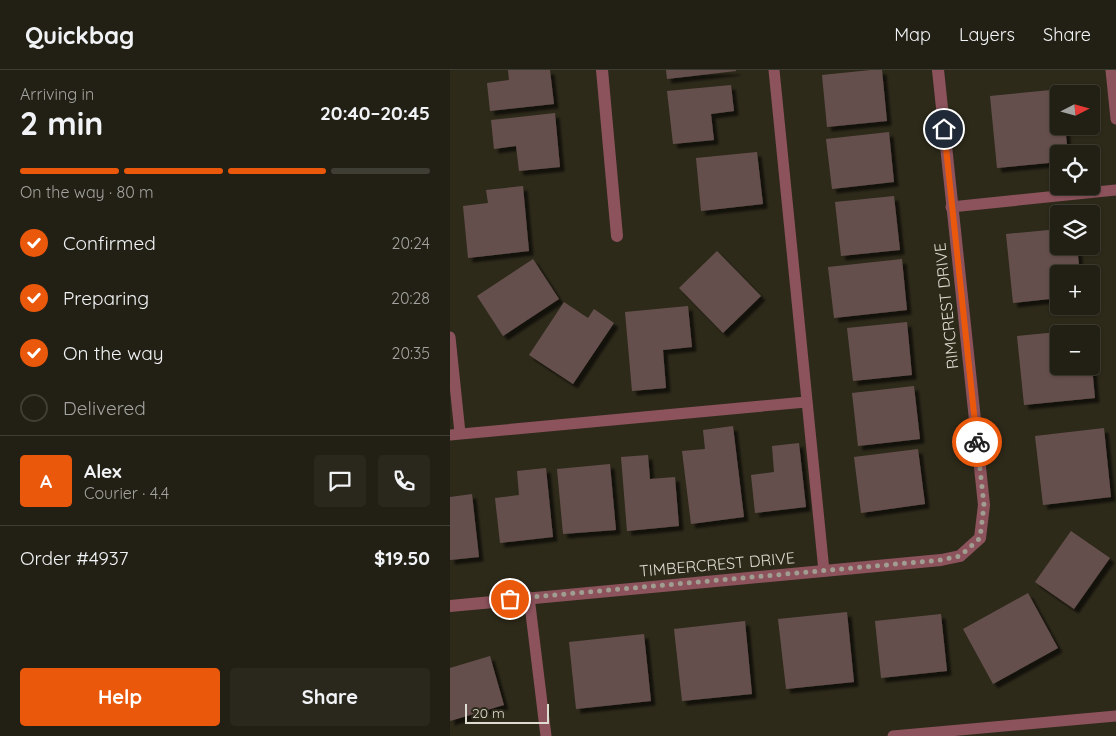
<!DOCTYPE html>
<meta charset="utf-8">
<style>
body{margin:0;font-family:Quicksand,sans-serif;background:#2a281d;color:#f1f3f6;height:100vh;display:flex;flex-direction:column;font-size:19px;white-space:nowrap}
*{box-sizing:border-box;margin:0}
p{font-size:16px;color:#a2a3a0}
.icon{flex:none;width:28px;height:28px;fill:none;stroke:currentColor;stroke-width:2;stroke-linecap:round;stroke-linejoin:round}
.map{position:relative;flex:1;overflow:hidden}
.side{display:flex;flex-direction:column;background:#222014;width:450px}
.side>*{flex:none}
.needle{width:32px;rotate:84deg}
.fabs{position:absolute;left:600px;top:15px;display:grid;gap:10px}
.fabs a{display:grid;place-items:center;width:50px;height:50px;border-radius:5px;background:#222014;box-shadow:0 1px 4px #0004,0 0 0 1px #3f3e34;font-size:25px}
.scale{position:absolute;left:15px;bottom:12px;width:84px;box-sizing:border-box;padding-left:5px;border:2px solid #dedbd1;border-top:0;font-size:14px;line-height:18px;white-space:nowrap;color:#dedbd1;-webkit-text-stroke:4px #2e2a1a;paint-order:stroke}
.pin{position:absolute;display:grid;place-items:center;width:42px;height:42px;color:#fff;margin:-21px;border:2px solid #fff;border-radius:50%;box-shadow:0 1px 5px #0007}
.courier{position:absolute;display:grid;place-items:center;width:50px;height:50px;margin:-25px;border:4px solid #ea580c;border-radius:50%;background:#fff;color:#222;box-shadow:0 1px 6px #0007}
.overview em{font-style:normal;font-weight:700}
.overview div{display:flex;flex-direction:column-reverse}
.overview{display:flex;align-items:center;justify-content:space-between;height:85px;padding:0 20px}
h1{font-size:32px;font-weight:700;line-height:38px}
.bar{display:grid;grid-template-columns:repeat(4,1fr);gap:8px 5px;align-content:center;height:60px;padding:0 20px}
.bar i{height:6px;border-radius:4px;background:#3f3e34}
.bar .on{background:#ea580c}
.bar p{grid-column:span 4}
.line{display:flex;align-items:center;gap:12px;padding:0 20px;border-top:1px solid #3f3e34}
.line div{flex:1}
.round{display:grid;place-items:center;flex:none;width:52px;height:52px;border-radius:5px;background:#2a281d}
ol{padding:0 20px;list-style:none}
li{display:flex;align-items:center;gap:15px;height:55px}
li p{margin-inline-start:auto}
li .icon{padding:5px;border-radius:50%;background:#ea580c;color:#fff;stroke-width:4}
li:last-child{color:#a2a3a0}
li i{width:28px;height:28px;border:2px solid #3f3e34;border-radius:50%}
.primary-button{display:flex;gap:10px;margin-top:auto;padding:10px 20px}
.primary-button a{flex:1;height:58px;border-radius:5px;background:#ea580c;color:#fff;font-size:20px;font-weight:700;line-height:58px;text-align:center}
.primary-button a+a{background:#2a281d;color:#f1f3f6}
header{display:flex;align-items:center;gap:30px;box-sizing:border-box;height:70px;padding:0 25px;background:#222014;border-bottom:1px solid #3f3e34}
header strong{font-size:24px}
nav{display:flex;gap:28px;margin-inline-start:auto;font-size:18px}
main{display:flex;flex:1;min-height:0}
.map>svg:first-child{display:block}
.building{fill:#65504d;filter:url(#shadow)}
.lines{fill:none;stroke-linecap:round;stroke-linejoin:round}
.service{stroke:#8d535d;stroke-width:11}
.minor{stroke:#8d535d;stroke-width:12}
.done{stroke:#a09d91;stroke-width:5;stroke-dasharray:0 9}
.route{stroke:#ea580c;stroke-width:6}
.labels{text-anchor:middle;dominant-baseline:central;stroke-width:5;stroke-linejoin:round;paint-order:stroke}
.street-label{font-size:16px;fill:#dedbd1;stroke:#2e2a1a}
</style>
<header>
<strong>Quickbag</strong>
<nav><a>Map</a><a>Layers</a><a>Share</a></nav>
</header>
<main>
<section class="side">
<div class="overview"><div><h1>2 min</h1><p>Arriving in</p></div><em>20:40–20:45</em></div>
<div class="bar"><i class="on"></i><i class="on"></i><i class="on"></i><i></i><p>On the way · 80 m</p></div>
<ol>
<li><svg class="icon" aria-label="check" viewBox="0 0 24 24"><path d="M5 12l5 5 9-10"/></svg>Confirmed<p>20:24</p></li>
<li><svg class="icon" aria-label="check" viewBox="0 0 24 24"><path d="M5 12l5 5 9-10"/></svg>Preparing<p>20:28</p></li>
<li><svg class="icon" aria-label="check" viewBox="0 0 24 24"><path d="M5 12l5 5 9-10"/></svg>On the way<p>20:35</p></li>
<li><i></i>Delivered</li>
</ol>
<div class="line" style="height:90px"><b class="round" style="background:#ea580c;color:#fff">A</b><div><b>Alex</b><p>Courier · 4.4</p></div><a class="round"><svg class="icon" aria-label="chat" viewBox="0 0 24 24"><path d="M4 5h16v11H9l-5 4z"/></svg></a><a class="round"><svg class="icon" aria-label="phone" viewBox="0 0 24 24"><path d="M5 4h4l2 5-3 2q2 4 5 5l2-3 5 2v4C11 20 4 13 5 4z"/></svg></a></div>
<div class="line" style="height:65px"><div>Order #4937</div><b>$19.50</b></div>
<div class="primary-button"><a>Help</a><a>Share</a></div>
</section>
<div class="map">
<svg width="666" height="666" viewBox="0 0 666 666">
<defs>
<filter id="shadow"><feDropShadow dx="4.5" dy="4.5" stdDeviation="1" flood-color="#0009"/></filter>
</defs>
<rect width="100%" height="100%" fill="#2e2a1a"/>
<!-- building -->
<g class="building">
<polygon points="58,0 100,0 104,34 40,41 37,13 59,10"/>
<polygon points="216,0 286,0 286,1 217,9"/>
<polygon points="421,0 432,0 437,51 377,57 372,5"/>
<polygon points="281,15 284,41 261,44 264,70 223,74 217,21"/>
<polygon points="611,19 609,56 615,56 618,84 609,84 609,92 547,98 540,26"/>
<polygon points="105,43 110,97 69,101 66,76 44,79 41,50"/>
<polygon points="439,62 444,112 382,119 376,69"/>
<polygon points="307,82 313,134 251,141 246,88"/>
<polygon points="73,116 79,181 18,188 13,136 38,133 36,120"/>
<polygon points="444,126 450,180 391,186 385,132"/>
<polygon points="609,159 609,176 627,176 630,204 609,204 609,228 563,233 556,164"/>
<polygon points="267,181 311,226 273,263 229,218"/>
<polygon points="83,189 109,229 53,266 27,226"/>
<polygon points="452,189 457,240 384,248 378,197"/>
<polygon points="114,232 138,248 144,239 164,253 123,314 79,285"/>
<polygon points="238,236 242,277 213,280 216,318 182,321 175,242"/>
<polygon points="457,252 462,305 403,311 397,258"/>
<polygon points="638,259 638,264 609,264 609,296 642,296 645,328 574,335 567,266"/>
<polygon points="464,316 470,369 408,376 402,323"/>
<polygon points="283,356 294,447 241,454 232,381 255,379 253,360"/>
<polygon points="654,358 661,427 593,435 585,366"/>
<polygon points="349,373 356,437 305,443 301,405 324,402 322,376"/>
<polygon points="468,379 475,434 411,443 404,387"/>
<polygon points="198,385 200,409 225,407 229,456 177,461 171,387"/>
<polygon points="160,394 166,460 113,464 107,399"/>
<polygon points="96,398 103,467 50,473 45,428 69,425 67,401"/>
<polygon points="22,424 29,487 0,490 0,427"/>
<polygon points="621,461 660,488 624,539 585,512"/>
<polygon points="578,523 608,578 543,614 513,559"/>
<polygon points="397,542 404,612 336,619 328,549"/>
<polygon points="491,544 497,601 431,608 425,551"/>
<polygon points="295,551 302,624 232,631 224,559"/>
<polygon points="194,564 201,631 126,639 119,572"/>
<polygon points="40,586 54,635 0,651 0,598"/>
</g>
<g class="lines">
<!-- service -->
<g class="service">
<polyline points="324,0 374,501"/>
<polyline points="661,0 666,49"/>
<polyline points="501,137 666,120"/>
<polyline points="0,267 10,363"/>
<polyline points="0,365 356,332"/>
<polyline points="79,527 96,666"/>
<polyline points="443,666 666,646"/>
</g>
<!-- minor -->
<g class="minor">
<polyline points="152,0 167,166"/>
<polyline points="0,536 491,490 510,486 530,468 534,435 488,0"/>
</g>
</g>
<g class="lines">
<!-- done -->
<polyline class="done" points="60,529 491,490 510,486 530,468 534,435 527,372"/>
<!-- route -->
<polyline class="route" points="494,59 527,372"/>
</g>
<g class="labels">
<!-- street labels -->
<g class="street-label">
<text transform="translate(496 236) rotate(-96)">RIMCREST DRIVE</text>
<text transform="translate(267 494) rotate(-5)">TIMBERCREST DRIVE</text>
</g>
</g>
</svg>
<div class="fabs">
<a><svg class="needle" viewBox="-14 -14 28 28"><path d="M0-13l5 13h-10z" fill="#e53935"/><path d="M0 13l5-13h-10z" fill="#a2a3a0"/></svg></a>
<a><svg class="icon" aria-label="locate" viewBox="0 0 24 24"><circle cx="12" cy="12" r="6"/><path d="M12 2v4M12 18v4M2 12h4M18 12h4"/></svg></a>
<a><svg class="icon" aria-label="layers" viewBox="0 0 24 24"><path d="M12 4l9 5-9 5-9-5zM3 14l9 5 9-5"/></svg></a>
<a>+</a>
<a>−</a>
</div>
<div class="scale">20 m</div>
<div class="pin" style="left:60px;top:529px;background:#ea580c"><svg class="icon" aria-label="bag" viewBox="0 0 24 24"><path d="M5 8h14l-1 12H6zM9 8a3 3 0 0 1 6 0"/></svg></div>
<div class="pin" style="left:494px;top:59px;background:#1f2937"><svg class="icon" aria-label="home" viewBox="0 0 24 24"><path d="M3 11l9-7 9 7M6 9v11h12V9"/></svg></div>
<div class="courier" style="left:527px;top:372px"><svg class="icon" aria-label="bike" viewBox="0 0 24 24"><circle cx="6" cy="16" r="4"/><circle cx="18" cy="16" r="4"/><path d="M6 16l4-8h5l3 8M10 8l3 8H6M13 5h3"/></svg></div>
</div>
</main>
